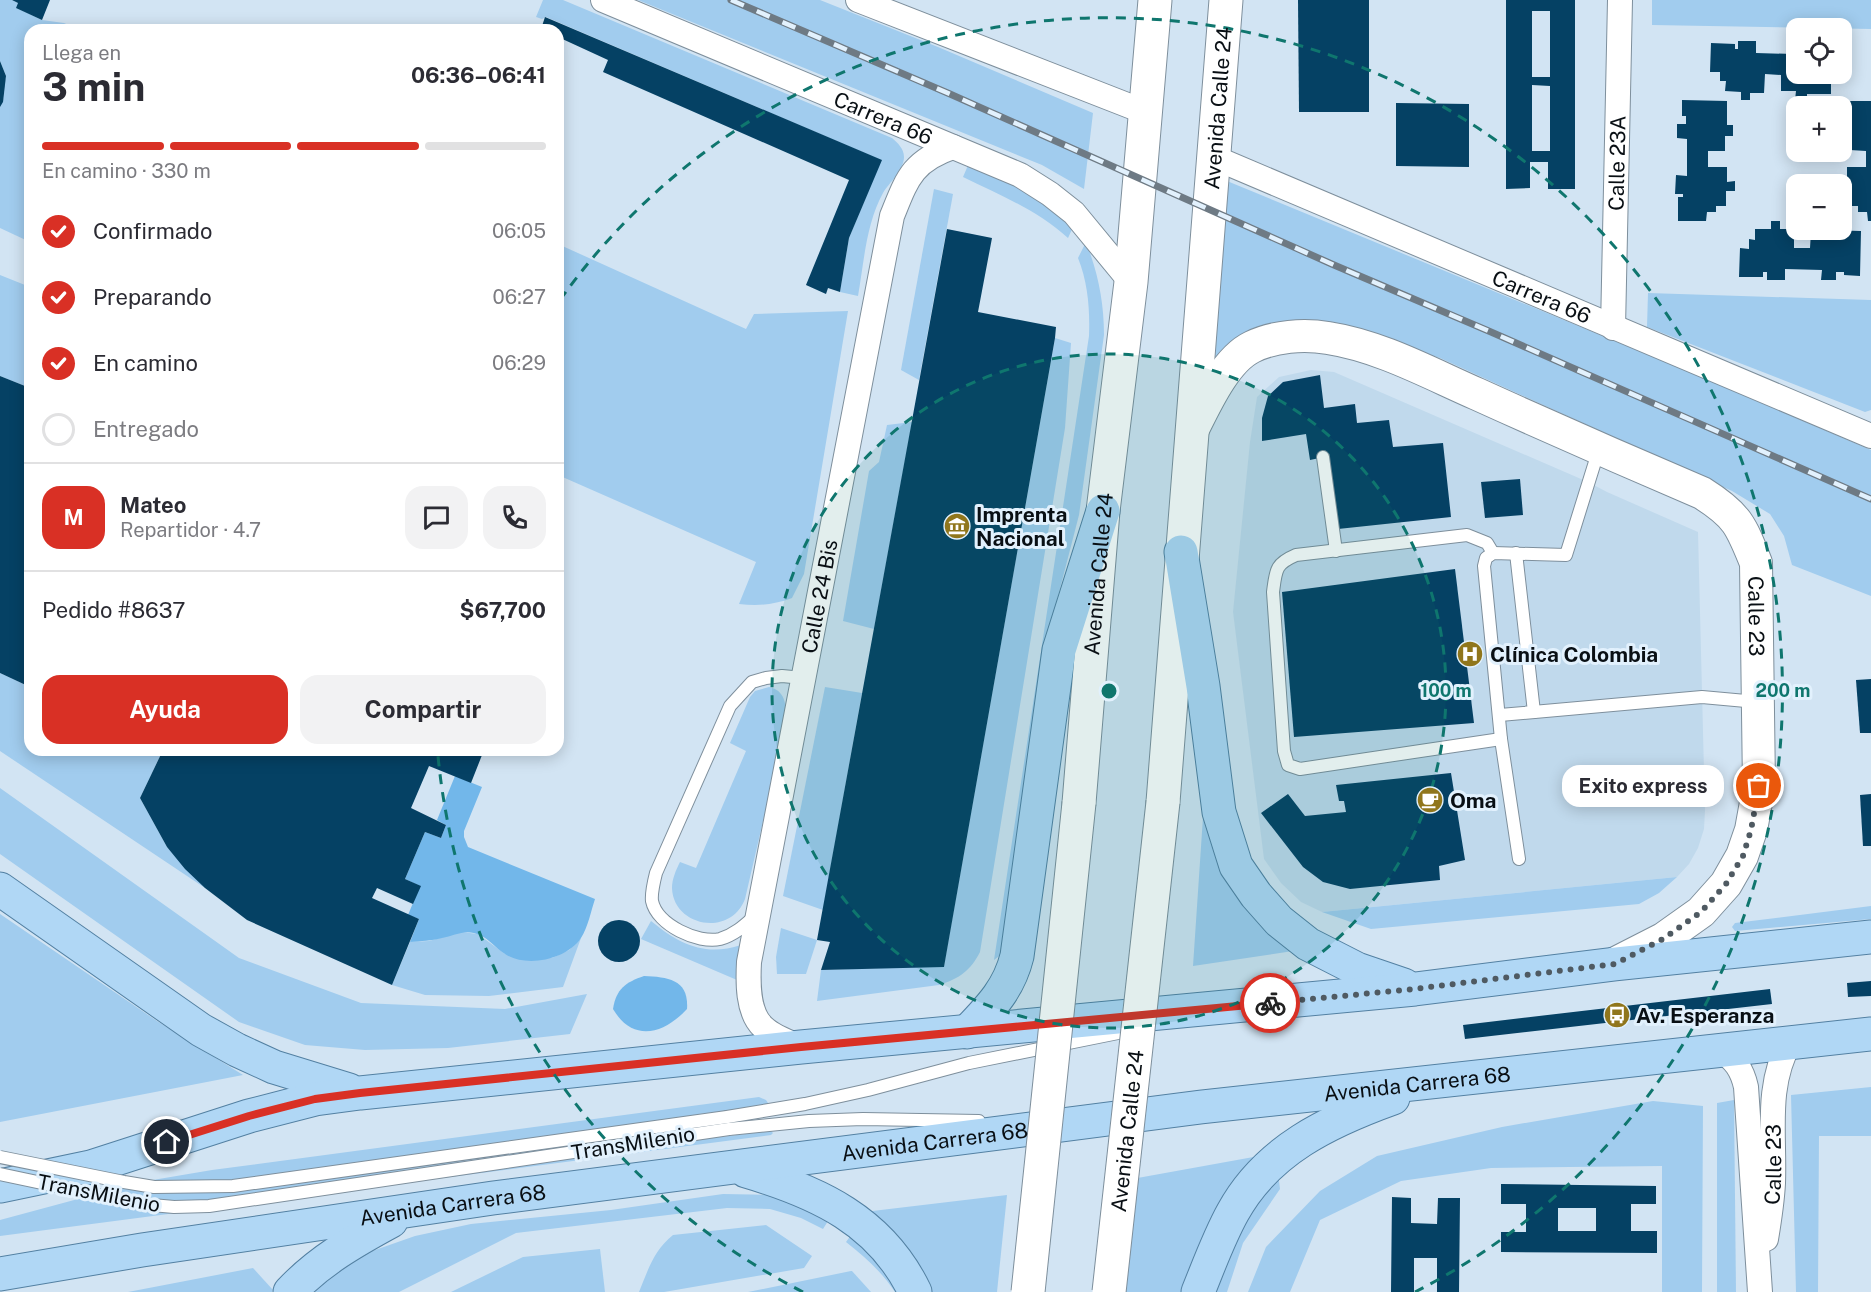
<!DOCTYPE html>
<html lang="es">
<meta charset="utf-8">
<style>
body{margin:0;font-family:"Public Sans",sans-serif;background:#f2f2f3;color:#2b2b33;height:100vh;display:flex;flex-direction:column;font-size:22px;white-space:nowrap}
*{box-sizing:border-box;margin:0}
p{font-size:20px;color:#7c7c81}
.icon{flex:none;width:33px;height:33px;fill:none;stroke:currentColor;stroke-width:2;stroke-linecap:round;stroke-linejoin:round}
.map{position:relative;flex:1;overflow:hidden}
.sheet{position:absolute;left:24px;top:24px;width:540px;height:732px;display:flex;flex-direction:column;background:#fff;border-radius:18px;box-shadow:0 3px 15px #0003}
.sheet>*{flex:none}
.tools{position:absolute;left:1786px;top:18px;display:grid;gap:12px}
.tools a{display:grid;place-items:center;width:66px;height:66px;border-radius:12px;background:#fff;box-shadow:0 3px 15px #0003;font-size:30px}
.pin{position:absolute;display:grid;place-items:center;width:51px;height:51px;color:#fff;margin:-26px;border:3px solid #fff;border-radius:50%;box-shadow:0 2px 6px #0007}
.courier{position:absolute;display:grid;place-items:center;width:60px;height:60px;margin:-30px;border:4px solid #d93025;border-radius:50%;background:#fff;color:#222;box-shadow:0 2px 8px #0007}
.bubble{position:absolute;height:42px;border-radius:18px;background:#fff;box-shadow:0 3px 15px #0003;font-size:20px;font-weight:700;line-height:42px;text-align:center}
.head em{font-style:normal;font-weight:700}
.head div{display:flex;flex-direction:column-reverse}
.head{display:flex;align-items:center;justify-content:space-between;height:102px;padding:0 18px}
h1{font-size:39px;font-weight:700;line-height:45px}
.bar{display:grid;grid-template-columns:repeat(4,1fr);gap:9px 6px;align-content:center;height:72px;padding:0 18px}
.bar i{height:8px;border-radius:4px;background:#e1e1e2}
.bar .current{background:#d93025}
.bar p{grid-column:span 4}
.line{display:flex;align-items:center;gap:15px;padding:0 18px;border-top:2px solid #e1e1e2}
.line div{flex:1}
.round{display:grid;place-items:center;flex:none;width:63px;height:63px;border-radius:18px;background:#f2f2f3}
ol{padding:0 18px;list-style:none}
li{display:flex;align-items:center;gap:18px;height:66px}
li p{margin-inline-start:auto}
li .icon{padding:6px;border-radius:50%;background:#d93025;color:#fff;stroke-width:4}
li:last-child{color:#7c7c81}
li i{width:33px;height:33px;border:3px solid #e1e1e2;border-radius:50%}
.primary-button{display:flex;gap:12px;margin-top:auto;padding:12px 18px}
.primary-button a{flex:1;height:69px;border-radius:18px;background:#d93025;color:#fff;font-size:24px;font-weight:700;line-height:69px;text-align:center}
.primary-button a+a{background:#f2f2f3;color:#2b2b33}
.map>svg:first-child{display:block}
.built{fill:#c0d9ec}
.green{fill:#a1ccee}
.water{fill:#72b7ea}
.building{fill:#054164;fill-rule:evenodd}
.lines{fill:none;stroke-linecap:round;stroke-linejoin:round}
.service-casing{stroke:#7e8f9c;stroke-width:14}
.minor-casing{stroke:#7e8f9c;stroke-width:26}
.tertiary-casing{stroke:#7e8f9c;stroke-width:34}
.secondary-casing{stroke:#7e8f9c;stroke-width:35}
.primary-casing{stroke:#5380a2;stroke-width:35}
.service{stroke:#fff;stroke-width:12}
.minor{stroke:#fff;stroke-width:24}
.tertiary{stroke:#fff;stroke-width:32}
.secondary{stroke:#fff;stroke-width:33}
.primary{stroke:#b0d7f5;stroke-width:33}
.rail-casing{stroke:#6e7a84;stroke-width:7}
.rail{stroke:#e2f1fd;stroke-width:4.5;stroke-dasharray:14;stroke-linecap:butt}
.service-bridge-casing{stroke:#7e8f9c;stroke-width:14;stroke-linecap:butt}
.secondary-bridge-casing{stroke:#7e8f9c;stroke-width:35;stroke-linecap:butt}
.service-bridge{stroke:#fff;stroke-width:12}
.secondary-bridge{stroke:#fff;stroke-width:33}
.done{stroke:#4f5a62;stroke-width:6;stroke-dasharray:0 10.8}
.route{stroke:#d93025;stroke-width:8}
.ring{fill:none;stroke:#0f766e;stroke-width:3;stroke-dasharray:10 8}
.labels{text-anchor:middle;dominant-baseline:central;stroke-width:6;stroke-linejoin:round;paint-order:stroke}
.street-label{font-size:21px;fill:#090f14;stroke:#e2f1fd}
.poi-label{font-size:21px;font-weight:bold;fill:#090f14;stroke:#e2f1fd;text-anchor:start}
.centre{fill:#0f766e;stroke:#e2f1fd;stroke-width:3}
.ring-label{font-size:18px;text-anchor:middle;font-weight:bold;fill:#0f766e;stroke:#e2f1fd;stroke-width:6;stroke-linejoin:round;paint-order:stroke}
</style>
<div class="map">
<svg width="1871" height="1292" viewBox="0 0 1871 1292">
<rect width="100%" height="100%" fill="#d2e4f3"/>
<!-- built -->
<polygon class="built" points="1311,370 1334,372 1588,482 1607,492 1698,532 1705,811 1704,829 1698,848 1689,864 1677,877 1322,912 1301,902 1281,883 1264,859 1233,612 1250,442 1257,397 1279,377"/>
<!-- green -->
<g class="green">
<polygon points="0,0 12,0 18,3 17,8 42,20 64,23 79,30 30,30 30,242 0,228 0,107 6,76 0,61"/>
<path d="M543,0H563L892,138C898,143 904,149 904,157C904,170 889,183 883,193C866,224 864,262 858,296L840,292L849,238L881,160L546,17L542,19L536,17Z"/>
<polygon points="638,0 820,0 938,47 1093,113 1084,189 1042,165"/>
<polygon points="1652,0 1871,0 1871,29 1652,25"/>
<path d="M969,163L1025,189L1074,225L1068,238C1037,210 1000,195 963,177Z"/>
<polygon points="1227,181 1680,368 1871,450 1871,596 1792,565 1784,536 1770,514 1732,491 1440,358 1318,320 1278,323 1224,349 1215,359"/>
<polygon points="934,189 953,194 919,380 901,370"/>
<path d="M1086,242C1098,273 1104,302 1104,335L1079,515L1047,639L1007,950L994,960L1089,336C1090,309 1088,283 1078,258Z"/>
<path d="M558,244L746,329L754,314L848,311L804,574L792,598C773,605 758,606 739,604L756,562L558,475Z"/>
<polygon points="0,275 30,287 30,388 0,376"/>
<polygon points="1648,293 1871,300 1871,410 1865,412 1647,327"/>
<path d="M1055,338L1071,343L1065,428L980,952C971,970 959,979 939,985L817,1001L821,970L944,966Z"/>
<polygon points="912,422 874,629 843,621 869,471 879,462 887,425"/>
<polygon points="0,673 30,687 30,750 163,750 140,798 167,847 205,888 0,751"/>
<path d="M769,687C787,691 786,707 786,722L745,899C730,938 673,926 672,888C672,879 676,870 680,862L696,868L746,751L730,743L750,697L755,691Z"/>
<polygon points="825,687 862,693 823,910 783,896"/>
<polygon points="0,788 239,958 361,1003 505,1009 587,994 570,1034 448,1048 365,1050 305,1045 239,1022 0,854"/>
<polygon points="1203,817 1214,853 1231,885 1293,951 1193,966"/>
<polygon points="1677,877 1659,893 1639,904 1371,929 1322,912"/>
<polygon points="1871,906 1871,919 1735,931 1732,927 1735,923"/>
<polygon points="0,914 157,1021 243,1075 0,1122"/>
<path d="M651,921C679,944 705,957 741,945L737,980L641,939Z"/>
<polygon points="781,928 817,940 806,974 777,974 776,957"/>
<polygon points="461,932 478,934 505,954 552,958 569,950 581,938 563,987 489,996 425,995 392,985 410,942 429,941"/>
<polygon points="1871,1087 1871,1136 1819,1136 1818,1292 1796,1292 1791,1095"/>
<polygon points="759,1097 766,1100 770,1106 699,1114 704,1139 771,1131 773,1133 771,1135 0,1236 0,1220 141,1182 212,1170"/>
<polygon points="1734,1100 1736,1292 1717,1292 1717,1103"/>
<polygon points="1653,1101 1703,1106 1702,1292 1662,1292 1662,1166 1491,1168 1401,1181 1320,1220 1290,1292 1248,1292 1266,1247 1320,1191 1377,1156 1502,1127"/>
<polygon points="1259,1156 1187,1292 1121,1292 1132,1179"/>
<polygon points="1278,1173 1280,1189 1243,1243 1227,1292 1214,1292 1244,1220"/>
<polygon points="723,1194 773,1195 830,1218 823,1229 801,1218 770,1209 727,1208 516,1233 399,1292 315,1292 312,1289 358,1256 415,1236 471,1224 611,1210"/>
<polygon points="1007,1195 997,1292 920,1292 864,1212"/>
<path d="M766,1225L812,1256L804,1268L664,1292H639C648,1270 654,1250 673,1235Z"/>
<path d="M854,1231L906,1292H895C881,1271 865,1257 846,1242Z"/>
<polygon points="600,1249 605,1292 451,1292 523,1257"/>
<polygon points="253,1268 273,1290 272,1292 128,1292"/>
<polygon points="852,1271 871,1292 748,1292 851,1271"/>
</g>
<!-- water -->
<g class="water">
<path d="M455,776L482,787L464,831V837L468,847L595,899C591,911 588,927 581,938C566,960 526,968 505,954C494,947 487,936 474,933C463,930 453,936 442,938C431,941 421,941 410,942L419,919L408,915L420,886L405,879L425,832L441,838L446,825L437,820Z"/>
<path d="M644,976C669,977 689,980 687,1009C664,1034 633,1043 613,1009C616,989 626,982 644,976Z"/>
</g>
<!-- building -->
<g class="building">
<polygon points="12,0 50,0 42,20 16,8 18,3"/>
<polygon points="1298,0 1369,0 1369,112 1299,112"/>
<path d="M1506,0H1575V189H1548V162H1530V188L1506,189ZM1532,11H1550V77H1532ZM1532,85L1550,86V151H1532Z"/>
<polygon points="545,17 882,160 849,238 840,292 828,288 826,294 806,285 849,180 603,72 608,60 558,37 558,30 541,29"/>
<polygon points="1738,41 1756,41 1756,53 1793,54 1793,43 1797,43 1797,74 1831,74 1831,94 1807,94 1807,100 1795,100 1796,91 1781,91 1781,75 1765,74 1764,93 1750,93 1750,100 1741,100 1741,92 1725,91 1726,81 1720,81 1720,72 1710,72 1711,43 1735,44 1735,49 1738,49"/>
<polygon points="0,61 6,76 3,102 0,107"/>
<polygon points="1682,100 1727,101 1727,125 1733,125 1733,136 1725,136 1725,151 1708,151 1708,167 1727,167 1727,182 1735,181 1735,191 1726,191 1726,206 1716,206 1716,212 1707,212 1706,221 1678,221 1678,197 1683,197 1683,194 1675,194 1676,175 1687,176 1687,139 1677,138 1677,124 1686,124 1686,116 1682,116"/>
<polygon points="1848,101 1871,101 1871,221 1868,221 1867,212 1858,212 1858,206 1848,206 1848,191 1842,191 1842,184 1839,184 1839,181 1847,181 1847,167 1866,167 1866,151 1850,150 1850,136 1842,136 1842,125 1848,125"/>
<polygon points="1396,103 1469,104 1469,167 1396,166"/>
<polygon points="1771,221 1780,221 1780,229 1794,229 1794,248 1810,248 1811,232 1825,232 1825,230 1861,231 1860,276 1844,275 1844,272 1836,272 1836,280 1821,280 1822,270 1785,269 1785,280 1767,280 1767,272 1763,272 1763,277 1739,277 1740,248 1749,249 1749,239 1755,240 1755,229 1771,229"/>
<polygon points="947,229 992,238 978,312 1056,327 1055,338 944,967 821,970 830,942 817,940"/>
<polygon points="1320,375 1324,408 1355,404 1357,423 1389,420 1393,447 1443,443 1451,517 1338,529 1329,456 1310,460 1306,434 1262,441 1262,418 1268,396 1283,382"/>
<polygon points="0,376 30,388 30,687 0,673"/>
<polygon points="1520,479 1523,515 1485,518 1481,482"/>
<polygon points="1455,569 1474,723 1294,737 1282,592"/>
<polygon points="1871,679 1871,733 1860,733 1856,680"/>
<polygon points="163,750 484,750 471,783 429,766 411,808 446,825 441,838 425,832 405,879 421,886 413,904 377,888 372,898 419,919 392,985 247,920 205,888 185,869 167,847 140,798"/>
<polygon points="1451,773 1465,860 1439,866 1440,880 1350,889 1323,882 1303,867 1261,813 1288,794 1305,816 1346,812 1344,801 1339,801 1336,785"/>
<polygon points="1871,794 1871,846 1863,846 1860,795"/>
<circle cx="619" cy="941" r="21"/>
<polygon points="1871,981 1871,996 1848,997 1847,983"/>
<polygon points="1770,989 1772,1004 1465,1039 1463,1025"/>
<path d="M1501,1184L1656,1186V1204H1631V1231H1657V1253L1501,1252V1232H1526V1204H1501ZM1558,1208H1596V1231H1558Z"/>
<polygon points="1392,1197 1411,1198 1411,1223 1437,1224 1438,1198 1460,1198 1459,1292 1437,1292 1437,1258 1414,1258 1414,1292 1391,1292"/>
</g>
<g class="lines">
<defs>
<g id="service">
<polyline points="1323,457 1336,551"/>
<path d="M1493,553L1487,543L1467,535L1296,555C1275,564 1276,570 1273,592L1284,751L1288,765L1300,769L1501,739"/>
<polyline points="1516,553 1534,712"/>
<polyline points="1500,715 1702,697 1757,702"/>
<polyline points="1519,859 1501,739 1484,566 1486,558 1493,553 1566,555 1599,449"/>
<path d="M755,916C744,926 734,935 720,939C698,944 657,925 652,901C651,893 654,881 656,873L730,706L752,682L766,678L782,676L803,678"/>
<polyline points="727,1117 805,1104 868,1090 969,1063 1123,1032"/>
<polyline points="729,1129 809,1121 863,1119 979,1121"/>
</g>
<g id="minor">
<path id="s1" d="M603,0L1020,175L1050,194L1074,213L1131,282"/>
<polyline points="858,0 1145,112"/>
<path id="s2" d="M1213,157L1871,436"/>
<path id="s3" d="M1613,328L1620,0"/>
<path id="s4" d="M801,1047C788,1042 773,1037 763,1027C747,1012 748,981 749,962L892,216C907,179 912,161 953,147"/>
<path d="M1720,1049C1735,1060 1742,1069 1746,1087L1760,1292"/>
<path id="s5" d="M1766,1239C1769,1221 1772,1202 1773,1183C1775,1135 1765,1086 1790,1042"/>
</g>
<g id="tertiary">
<path id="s6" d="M1192,431C1205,405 1225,360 1252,347C1274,336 1304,334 1328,338C1380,346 1429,373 1477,394C1552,428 1627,461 1702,493C1737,515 1741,525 1756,563L1759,786L1751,830L1742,856L1726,884L1701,912L1663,939L1616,963"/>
</g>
<g id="secondary">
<path id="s7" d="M1163,802L1226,0"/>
<path id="s8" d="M1079,803L1103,511L1131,282L1155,0"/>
</g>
<g id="primary">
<polyline points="1181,552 1203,686 1219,812 1236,866 1256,895 1279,921 1308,944 1357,969 1404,985"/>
<polyline points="0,889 201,1030 237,1050 274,1067 349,1090"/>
<path d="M967,1032C990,1008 1009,989 1017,956L1059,650L1103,511"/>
<path d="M746,1171C818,1192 881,1221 915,1292"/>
<polyline points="0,1186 91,1167 249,1116 315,1099 360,1093 801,1047 1415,989 1615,964 1871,937"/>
<path id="s9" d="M0,1274L142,1250L493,1198L1201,1107L1871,1034"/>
<path d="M290,1292C319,1261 354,1241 391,1221"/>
<path d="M1198,1292C1209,1265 1219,1237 1233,1212C1267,1150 1329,1121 1393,1098"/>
</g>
</defs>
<!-- service casing -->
<use href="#service" class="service-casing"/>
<!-- minor casing -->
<use href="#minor" class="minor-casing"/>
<!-- tertiary casing -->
<use href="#tertiary" class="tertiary-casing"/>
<!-- secondary casing -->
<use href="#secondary" class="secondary-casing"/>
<!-- primary casing -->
<use href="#primary" class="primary-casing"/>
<!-- service -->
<use href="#service" class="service"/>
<!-- minor -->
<use href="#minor" class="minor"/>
<!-- tertiary -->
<use href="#tertiary" class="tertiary"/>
<!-- secondary -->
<use href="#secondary" class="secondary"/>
<!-- primary -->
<use href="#primary" class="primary"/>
<defs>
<polyline id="rail" points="731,0 950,94 1334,265 1491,332 1871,499"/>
</defs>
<!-- rail casing -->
<use href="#rail" class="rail-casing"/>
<!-- rail -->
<use href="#rail" class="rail"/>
<defs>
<g id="service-bridge">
<polyline points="0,1157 124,1182 154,1187 233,1186 727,1117"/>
<polyline points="0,1174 141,1204 174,1207 209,1206 729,1129"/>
</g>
<g id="secondary-bridge">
<polyline points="1028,1292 1079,803"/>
<path id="s10" d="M1109,1292L1163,802"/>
</g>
</defs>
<!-- service-bridge casing -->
<use href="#service-bridge" class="service-bridge-casing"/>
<!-- secondary-bridge casing -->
<use href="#secondary-bridge" class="secondary-bridge-casing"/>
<!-- service-bridge -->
<use href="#service-bridge" class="service-bridge"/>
<!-- secondary-bridge -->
<use href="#secondary-bridge" class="secondary-bridge"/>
</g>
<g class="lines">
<!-- done -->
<polyline class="done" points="1270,1003 1414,989 1615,964 1663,939 1701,912 1726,884 1743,856 1751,830 1759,786"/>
<!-- route -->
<polyline class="route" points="167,1142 249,1116 315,1099 360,1093 801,1047 1270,1003"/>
</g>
<!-- distance rings -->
<circle cx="1109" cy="691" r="337" fill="#0f766e" fill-opacity=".12"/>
<g class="ring">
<circle cx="1109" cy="691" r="337"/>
<path d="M803 1292A674 674 0 0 1 438 756M560 300A674 674 0 1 1 1415 1292"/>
</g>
<!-- icons -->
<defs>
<symbol id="museum-disc" viewBox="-11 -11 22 22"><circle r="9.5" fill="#90761c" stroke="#e2f1fd"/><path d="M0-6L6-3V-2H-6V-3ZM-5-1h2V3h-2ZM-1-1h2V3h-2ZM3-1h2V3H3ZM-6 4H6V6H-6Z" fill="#fff"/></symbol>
<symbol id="hospital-disc" viewBox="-11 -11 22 22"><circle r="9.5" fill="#90761c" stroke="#e2f1fd"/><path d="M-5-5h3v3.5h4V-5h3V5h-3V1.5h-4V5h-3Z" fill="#fff"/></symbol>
<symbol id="cafe-disc" viewBox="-11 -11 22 22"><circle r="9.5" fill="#90761c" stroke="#e2f1fd"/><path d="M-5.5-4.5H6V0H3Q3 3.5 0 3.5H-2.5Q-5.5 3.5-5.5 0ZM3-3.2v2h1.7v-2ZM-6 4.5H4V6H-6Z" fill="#fff"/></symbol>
<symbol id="bus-disc" viewBox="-11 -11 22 22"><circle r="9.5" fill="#90761c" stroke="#e2f1fd"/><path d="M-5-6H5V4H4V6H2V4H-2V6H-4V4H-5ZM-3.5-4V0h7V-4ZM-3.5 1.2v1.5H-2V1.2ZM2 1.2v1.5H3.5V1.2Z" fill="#fff"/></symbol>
</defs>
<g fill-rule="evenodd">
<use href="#museum-disc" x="942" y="511" width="30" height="30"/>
<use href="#hospital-disc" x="1455" y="639" width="30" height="30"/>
<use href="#cafe-disc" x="1415" y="785" width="30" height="30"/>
<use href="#bus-disc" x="1602" y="1000" width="30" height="30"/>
</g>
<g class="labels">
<!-- street labels -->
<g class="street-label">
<text stroke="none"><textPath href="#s7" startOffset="696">Avenida Calle 24</textPath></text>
<text stroke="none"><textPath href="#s1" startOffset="304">Carrera 66</textPath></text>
<text stroke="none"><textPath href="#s3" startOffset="165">Calle 23A</textPath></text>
<text stroke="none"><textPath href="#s2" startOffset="357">Carrera 66</textPath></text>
<text stroke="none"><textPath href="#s8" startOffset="230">Avenida Calle 24</textPath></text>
<text stroke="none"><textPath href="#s4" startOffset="484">Calle 24 Bis</textPath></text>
<text stroke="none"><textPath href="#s6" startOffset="732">Calle 23</textPath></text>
<text stroke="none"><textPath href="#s9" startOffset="1430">Avenida Carrera 68</textPath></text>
<text stroke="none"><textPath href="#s10" startOffset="162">Avenida Calle 24</textPath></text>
<text stroke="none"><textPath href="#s9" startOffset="944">Avenida Carrera 68</textPath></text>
<text transform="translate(633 1143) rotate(-9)">TransMilenio</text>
<text stroke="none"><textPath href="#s5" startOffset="75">Calle 23</textPath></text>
<text transform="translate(99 1193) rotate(11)">TransMilenio</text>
<text stroke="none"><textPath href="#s9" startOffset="458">Avenida Carrera 68</textPath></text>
</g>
<!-- poi labels -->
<g class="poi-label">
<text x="976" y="514">Imprenta<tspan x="976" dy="24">Nacional</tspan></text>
<text x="1490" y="654">Clínica Colombia</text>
<text x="1450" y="800">Oma</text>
<text x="1636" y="1015">Av. Esperanza</text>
</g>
</g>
<circle cx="1109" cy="691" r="9" class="centre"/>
<g class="ring-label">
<text x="1446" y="697">100 m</text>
<text x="1783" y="697">200 m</text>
</g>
</svg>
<div class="tools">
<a><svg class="icon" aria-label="locate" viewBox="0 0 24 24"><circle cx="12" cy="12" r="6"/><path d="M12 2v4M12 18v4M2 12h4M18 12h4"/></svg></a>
<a>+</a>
<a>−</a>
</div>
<div class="pin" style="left:1759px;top:786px;background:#ea580c"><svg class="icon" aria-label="bag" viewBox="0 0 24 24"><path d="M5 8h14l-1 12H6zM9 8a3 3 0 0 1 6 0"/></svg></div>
<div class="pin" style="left:167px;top:1142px;background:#1f2937"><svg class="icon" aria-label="home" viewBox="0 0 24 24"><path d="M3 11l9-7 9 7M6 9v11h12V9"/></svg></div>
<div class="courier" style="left:1270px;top:1003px"><svg class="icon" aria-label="bike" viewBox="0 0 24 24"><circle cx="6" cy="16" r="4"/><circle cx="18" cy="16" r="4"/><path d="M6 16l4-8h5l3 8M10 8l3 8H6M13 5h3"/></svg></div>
<div class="bubble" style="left:1562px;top:765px;width:162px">Exito express</div>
<section class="sheet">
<div class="head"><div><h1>3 min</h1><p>Llega en</p></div><em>06:36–06:41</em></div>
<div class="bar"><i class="current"></i><i class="current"></i><i class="current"></i><i></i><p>En camino · 330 m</p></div>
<ol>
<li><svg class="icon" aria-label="check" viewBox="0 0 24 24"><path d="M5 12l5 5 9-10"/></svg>Confirmado<p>06:05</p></li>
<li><svg class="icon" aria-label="check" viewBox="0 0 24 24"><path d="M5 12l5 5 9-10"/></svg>Preparando<p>06:27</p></li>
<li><svg class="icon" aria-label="check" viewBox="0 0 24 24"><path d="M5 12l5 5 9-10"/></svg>En camino<p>06:29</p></li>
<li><i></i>Entregado</li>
</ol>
<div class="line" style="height:108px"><b class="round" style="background:#d93025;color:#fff">M</b><div><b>Mateo</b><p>Repartidor · 4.7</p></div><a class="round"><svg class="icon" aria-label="chat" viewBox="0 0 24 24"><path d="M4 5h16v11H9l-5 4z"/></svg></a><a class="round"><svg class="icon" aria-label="phone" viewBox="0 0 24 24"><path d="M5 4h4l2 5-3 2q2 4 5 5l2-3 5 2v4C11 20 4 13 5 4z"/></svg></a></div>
<div class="line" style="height:78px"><div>Pedido #8637</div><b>$67,700</b></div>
<div class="primary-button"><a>Ayuda</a><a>Compartir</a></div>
</section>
</div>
